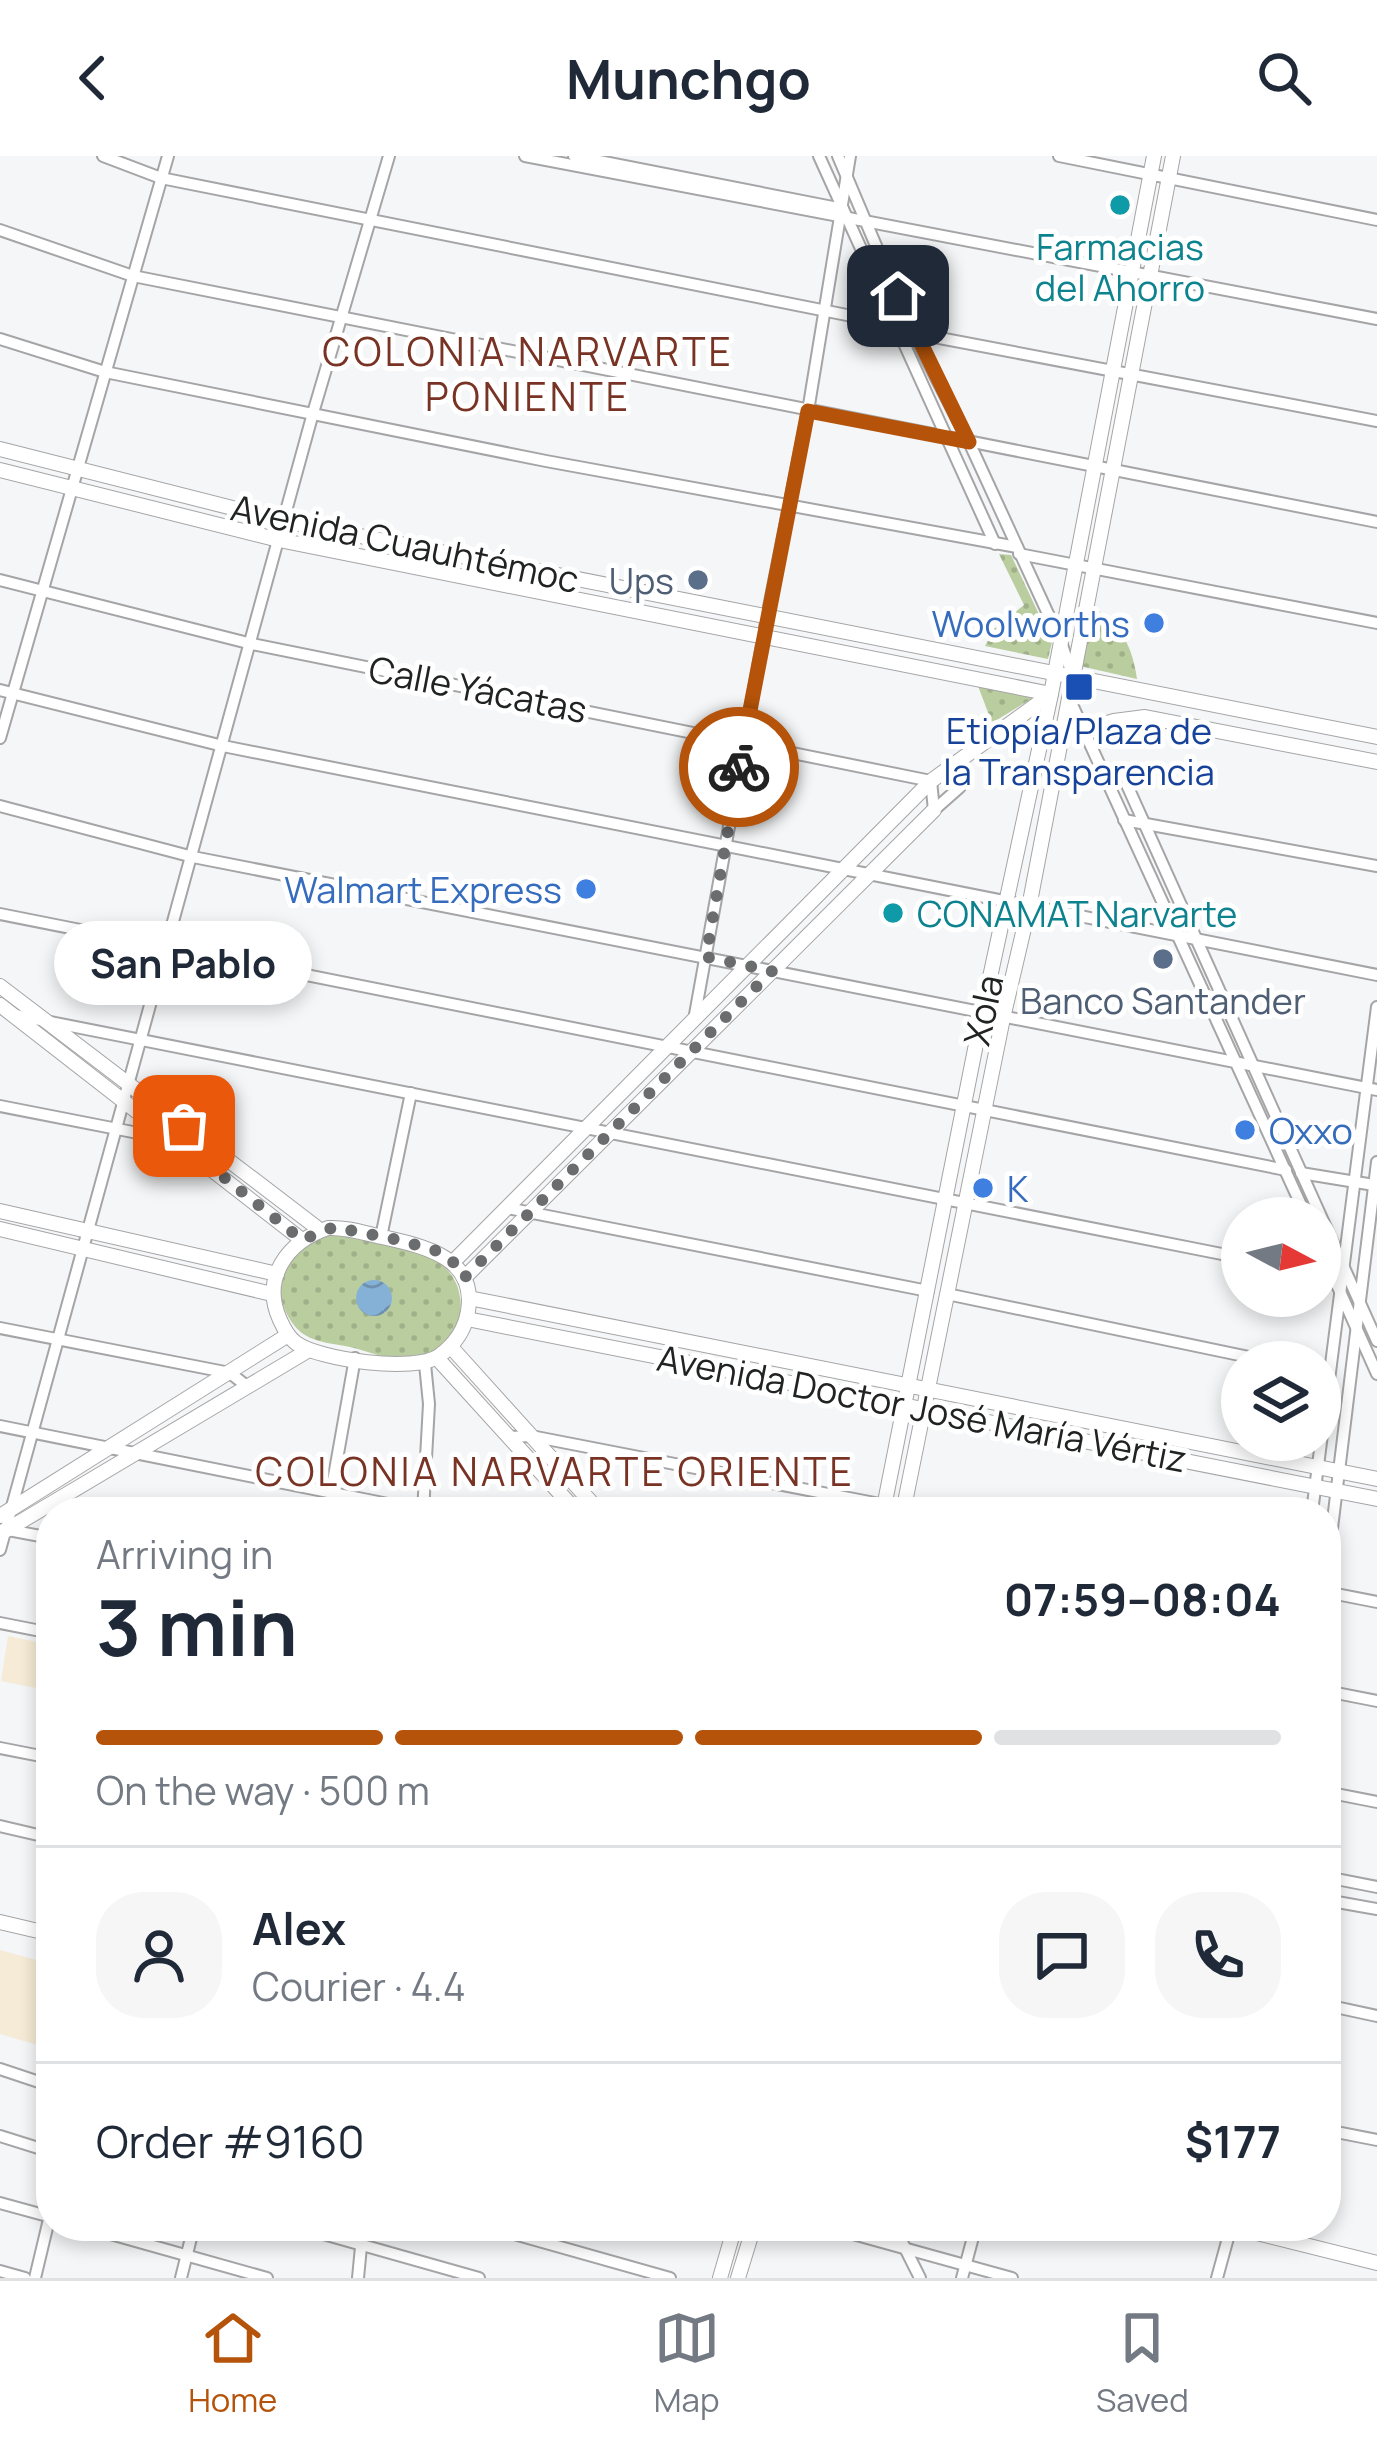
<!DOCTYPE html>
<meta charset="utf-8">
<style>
body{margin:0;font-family:Manrope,sans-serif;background:#f6f6f7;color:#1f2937;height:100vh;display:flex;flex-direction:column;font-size:45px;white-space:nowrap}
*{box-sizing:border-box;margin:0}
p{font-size:39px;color:#747a83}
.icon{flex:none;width:66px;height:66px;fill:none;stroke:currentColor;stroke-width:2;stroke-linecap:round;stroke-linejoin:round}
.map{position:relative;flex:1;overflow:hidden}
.drawer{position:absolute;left:36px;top:1341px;width:1305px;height:744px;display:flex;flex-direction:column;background:#fff;border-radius:48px;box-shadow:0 6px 18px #0003}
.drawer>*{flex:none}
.needle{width:78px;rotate:97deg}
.controls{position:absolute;left:1221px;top:1041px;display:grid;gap:24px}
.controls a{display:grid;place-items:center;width:120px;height:120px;border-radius:50%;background:#fff;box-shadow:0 6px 18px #0003;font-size:60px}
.pin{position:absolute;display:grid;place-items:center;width:102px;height:102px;color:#fff;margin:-51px;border-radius:24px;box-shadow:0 6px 18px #0006}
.courier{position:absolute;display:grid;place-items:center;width:120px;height:120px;margin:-60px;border:9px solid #b45309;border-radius:50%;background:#fff;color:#222;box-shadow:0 3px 15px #0007}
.bubble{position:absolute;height:84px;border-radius:42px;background:#fff;box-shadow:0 6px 18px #0003;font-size:39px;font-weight:700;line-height:84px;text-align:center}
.summary em{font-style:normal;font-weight:700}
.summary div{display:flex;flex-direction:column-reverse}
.summary{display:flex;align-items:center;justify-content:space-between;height:204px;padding:0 60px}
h1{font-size:78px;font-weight:700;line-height:90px}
.bar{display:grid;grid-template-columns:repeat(4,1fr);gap:18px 12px;align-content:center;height:144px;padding:0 60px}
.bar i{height:15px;border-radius:9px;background:#e0e1e3}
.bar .current{background:#b45309}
.bar p{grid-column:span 4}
.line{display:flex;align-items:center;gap:30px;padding:0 60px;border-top:3px solid #e0e1e3}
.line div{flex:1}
.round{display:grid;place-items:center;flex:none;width:126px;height:126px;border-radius:48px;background:#f6f6f7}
header{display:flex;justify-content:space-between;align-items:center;height:156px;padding:0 60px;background:#fff;font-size:54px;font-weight:700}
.tab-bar{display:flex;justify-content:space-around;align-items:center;height:168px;border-top:3px solid #e0e1e3;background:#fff;font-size:33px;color:#747a83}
.tab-bar a{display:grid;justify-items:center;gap:6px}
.tab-bar .current{color:#b45309}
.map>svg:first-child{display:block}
.education{fill:#f5ebd6}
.park{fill:url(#park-dots)}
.water{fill:url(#water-waves)}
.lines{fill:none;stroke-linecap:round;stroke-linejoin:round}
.minor-casing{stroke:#a5a5a7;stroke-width:14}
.major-casing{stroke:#a5a5a7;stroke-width:16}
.minor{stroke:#fff;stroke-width:10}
.major{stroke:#fff;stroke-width:14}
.done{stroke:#6b6c6d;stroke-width:12;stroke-dasharray:0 21.6}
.route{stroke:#b45309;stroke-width:15}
.culture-dot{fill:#0f9aa8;stroke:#fff;stroke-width:4.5}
.service-dot{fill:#5c6f8a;stroke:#fff;stroke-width:4.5}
.shop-dot{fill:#3f7fe0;stroke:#fff;stroke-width:4.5}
.transit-dot{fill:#1a4fb4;stroke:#fff;stroke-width:4.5}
.labels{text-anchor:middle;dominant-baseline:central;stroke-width:10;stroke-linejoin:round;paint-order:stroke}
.culture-label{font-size:36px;fill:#0d838f;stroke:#fff}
.street-label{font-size:36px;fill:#212222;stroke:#fff}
.service-label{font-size:36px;fill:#4e5e75;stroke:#fff;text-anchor:end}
.shop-label{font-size:36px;fill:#366cbe;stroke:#fff;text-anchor:end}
.transit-label{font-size:36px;fill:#164399;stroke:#fff}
.neighbourhood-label{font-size:39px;letter-spacing:3px;fill:#783324;stroke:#fff}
</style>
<header><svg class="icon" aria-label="back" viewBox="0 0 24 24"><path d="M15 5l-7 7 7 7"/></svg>Munchgo<svg class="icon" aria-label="search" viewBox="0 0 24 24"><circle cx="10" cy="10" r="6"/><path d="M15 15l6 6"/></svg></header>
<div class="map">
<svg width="1377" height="2122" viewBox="0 0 1377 2122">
<defs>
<pattern id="park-dots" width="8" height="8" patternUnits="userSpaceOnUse" patternTransform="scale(3)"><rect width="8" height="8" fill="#bacd9f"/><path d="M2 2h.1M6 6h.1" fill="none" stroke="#a0b089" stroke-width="1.8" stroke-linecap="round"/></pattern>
<pattern id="water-waves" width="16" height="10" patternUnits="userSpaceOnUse" patternTransform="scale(3)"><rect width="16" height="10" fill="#86b1d7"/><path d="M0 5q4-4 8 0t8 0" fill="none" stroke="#6d90ae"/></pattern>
</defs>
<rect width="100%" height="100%" fill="#f5f6f7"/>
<!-- education -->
<g class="education">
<polygon points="8,1480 51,1489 51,1535 1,1525"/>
<polygon points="0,1794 51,1808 51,1893 0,1878"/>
</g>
<!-- park -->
<g class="park">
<polygon points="999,398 1011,399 1052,486 1048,503 985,490 994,473 1024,449"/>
<path d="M1092,450C1121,469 1132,489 1137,523L1080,510Z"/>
<polygon points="978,530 1036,540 992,567"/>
<path d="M335,1076L427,1099C444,1108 457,1120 460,1141C465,1174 438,1202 405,1203C388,1204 367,1195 350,1191C337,1188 317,1187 305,1179C290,1170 280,1148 280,1131C280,1099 309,1086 335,1076Z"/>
</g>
<!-- water -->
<circle class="water" cx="374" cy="1142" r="18"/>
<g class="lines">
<defs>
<g id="minor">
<polyline points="103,0 161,22 897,169"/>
<polyline points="525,0 1377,163"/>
<polyline points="574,0 843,53"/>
<polyline points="819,0 995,388"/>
<polyline points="838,0 913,177 969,286 1061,486 1073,521"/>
<polyline points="1059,0 1377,64"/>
<polyline points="0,74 133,120 1377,366"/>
<polyline points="913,177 1377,265"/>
<polyline points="0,183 105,216 546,305 1017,391"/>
<polyline points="1019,398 1377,467"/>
<polyline points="0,424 252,488 931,625 934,654"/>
<polyline points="0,534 223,590 1377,819"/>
<polyline points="1069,542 1307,1062"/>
<polyline points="0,582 168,0"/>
<polyline points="1127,629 1377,1185"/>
<polyline points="0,650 193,701 1377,934"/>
<polyline points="934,654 960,631"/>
<polyline points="1124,664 1377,710"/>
<polyline points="0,758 1286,1014"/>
<polyline points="15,859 1242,1102"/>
<polyline points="694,864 767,461 808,255 850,0"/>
<polyline points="0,950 148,979 170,978 185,970"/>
<polyline points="1301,1017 1374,1029"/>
<polyline points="507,1052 928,1135"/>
<polyline points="381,1081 411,937"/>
<polyline points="1320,1091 1377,1218"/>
<polyline points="947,1138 1273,1206"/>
<polyline points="0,1172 230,1217 248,1231"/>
<polyline points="0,1270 423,1355"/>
<polyline points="510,1281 531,1280 921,1356"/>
<polyline points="331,1337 355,1202"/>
<polyline points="423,1356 429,1248 425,1208"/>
<polyline points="1312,1356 1377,851"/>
<polyline points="3,1373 51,1382"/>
<polyline points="0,1394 313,257 389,0"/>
<polyline points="1326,1421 1377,1006"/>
<polyline points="1326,1436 1377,1446"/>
<polyline points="0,1467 51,1477"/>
<polyline points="1326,1535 1377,1545"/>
<polyline points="0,1592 51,1602"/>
<polyline points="1326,1636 1377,1646"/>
<polyline points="0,1670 51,1682"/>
<polyline points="1326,1721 1377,1731"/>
<polyline points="1326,1744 1377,1753"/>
<polyline points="1326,1849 1377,1860"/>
<polyline points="0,1913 51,1930"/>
<polyline points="1326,1974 1377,1984"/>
<polyline points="0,1980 51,1996"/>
<polyline points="0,2047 51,2061"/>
<polyline points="82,2070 267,2122"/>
<polyline points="295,2070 479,2122"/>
<polyline points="486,2070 670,2122"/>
<polyline points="824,2070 1012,2122"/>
<polyline points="894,2070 920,2122"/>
<polyline points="0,2115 25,2122"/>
<polyline points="35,2122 51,2055"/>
<polyline points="181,2122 194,2070"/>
<polyline points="358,2122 363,2070"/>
<polyline points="962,2122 976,2070"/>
<polyline points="1217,2122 1231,2071"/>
</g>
<g id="major">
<polyline points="0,293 284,365 1377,581"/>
<polyline points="0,314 279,384 1051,538"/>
<polyline points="1084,574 1114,565 1145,561 1377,606"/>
<polyline points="0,830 320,1074"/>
<polyline points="0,849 302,1084"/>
<polyline points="0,1055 277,1118"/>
<path d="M328,1072C346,1071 364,1077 382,1081C423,1090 477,1101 468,1155C465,1175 454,1189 439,1200C415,1217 319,1204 296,1187C288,1181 284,1173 280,1164C261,1122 287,1086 328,1072Z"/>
<polyline points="0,1073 272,1138"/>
<polyline points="453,1106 931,625 1051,538"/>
<polyline points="464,1122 934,654"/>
<polyline points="469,1142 1377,1323"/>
<polyline points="467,1163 1377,1343"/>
<polyline points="451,1191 600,1356"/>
<polyline points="437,1202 577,1356"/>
<polyline points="883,1356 981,863 1051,538 1154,0"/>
<polyline points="903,1356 1003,862 1029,751 1173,0"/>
<polyline points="0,1360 288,1179"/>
<polyline points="0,1378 309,1194"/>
<polyline points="0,1766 51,1778"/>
<polyline points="1229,2070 1377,2107"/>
<polyline points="720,2122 735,2070"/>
<polyline points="738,2122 754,2070"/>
</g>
</defs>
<!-- minor casing -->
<use href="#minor" class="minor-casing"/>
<!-- major casing -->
<use href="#major" class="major-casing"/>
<!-- minor -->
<use href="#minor" class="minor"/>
<!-- major -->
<use href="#major" class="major"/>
</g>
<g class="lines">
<!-- done -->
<polyline class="done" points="184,970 170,978 302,1084 334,1071 403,1085 437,1095 453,1106 464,1122 772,815 706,801 739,611"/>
<!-- route -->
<polyline class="route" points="739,611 808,255 969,286 898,140"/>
</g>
<!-- markers -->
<g class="culture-dot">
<circle cx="1120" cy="49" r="12"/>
<circle cx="893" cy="757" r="12"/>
</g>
<g class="service-dot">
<circle cx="698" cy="424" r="12"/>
<circle cx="1163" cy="803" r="12"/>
</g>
<g class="shop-dot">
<circle cx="1154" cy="467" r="12"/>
<circle cx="586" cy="733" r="12"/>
<circle cx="1245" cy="974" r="12"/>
<circle cx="983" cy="1032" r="12"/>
</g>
<rect class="transit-dot" x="1064" y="516" width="30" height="30" rx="6"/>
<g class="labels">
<!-- culture labels -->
<g class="culture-label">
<text x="1120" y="90">Farmacias<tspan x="1120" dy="41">del Ahorro</tspan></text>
<text x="917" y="757" text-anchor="start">CONAMAT Narvarte</text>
</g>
<!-- street labels -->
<g class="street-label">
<text transform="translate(405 387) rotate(12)">Avenida Cuauhtémoc</text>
<text transform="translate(478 533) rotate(11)">Calle Yácatas</text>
<text transform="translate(983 854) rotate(-78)">Xola</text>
<text transform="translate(922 1252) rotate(11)">Avenida Doctor José María Vértiz</text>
</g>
<!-- service labels -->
<g class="service-label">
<text x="674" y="424">Ups</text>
<text x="1163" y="844" text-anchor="middle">Banco Santander</text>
</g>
<!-- shop labels -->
<g class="shop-label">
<text x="1130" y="467">Woolworths</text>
<text x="562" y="733">Walmart Express</text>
<text x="1269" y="974" text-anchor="start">Oxxo</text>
<text x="1007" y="1032" text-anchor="start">K</text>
</g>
<!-- transit labels -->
<g class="transit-label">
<text x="1079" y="574">Etiopía/Plaza de<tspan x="1079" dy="41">la Transparencia</tspan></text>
</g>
<!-- neighbourhood labels -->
<g class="neighbourhood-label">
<text x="528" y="195">COLONIA NARVARTE<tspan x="528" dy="45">PONIENTE</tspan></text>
<text x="555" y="1315">COLONIA NARVARTE ORIENTE</text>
</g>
</g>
</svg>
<div class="controls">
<a><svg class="needle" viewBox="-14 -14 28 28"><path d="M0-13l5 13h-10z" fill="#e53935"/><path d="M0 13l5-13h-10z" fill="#747a83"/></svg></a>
<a><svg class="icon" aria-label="layers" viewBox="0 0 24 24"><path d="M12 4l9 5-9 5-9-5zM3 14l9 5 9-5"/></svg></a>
</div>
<div class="pin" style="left:184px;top:970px;background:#ea580c"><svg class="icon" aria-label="bag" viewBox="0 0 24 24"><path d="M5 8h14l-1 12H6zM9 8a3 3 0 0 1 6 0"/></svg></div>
<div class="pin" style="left:898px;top:140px;background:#1f2937"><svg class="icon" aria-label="home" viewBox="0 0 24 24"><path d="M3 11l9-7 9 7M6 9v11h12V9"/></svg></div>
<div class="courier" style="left:739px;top:611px"><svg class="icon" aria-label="bike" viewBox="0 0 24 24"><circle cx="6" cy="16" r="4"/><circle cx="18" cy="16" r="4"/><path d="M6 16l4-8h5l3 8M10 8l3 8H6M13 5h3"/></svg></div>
<div class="bubble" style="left:54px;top:765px;width:258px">San Pablo</div>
<section class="drawer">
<div class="summary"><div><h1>3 min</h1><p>Arriving in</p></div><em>07:59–08:04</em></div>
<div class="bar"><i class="current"></i><i class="current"></i><i class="current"></i><i></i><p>On the way · 500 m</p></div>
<div class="line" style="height:216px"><a class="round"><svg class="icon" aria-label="person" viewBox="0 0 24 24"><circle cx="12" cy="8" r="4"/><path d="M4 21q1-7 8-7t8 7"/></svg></a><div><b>Alex</b><p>Courier · 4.4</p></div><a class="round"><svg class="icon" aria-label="chat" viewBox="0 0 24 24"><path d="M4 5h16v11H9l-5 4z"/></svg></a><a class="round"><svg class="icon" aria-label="phone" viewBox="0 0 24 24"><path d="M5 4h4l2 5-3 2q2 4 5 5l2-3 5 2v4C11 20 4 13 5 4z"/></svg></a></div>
<div class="line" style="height:156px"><div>Order #9160</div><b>$177</b></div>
</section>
</div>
<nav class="tab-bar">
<a class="current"><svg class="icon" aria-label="home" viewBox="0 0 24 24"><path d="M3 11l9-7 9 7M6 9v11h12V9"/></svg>Home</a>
<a><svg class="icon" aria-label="map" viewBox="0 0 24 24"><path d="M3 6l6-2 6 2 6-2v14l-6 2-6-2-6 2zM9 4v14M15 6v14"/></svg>Map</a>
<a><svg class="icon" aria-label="saved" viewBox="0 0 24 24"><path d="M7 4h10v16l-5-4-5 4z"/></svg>Saved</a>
</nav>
